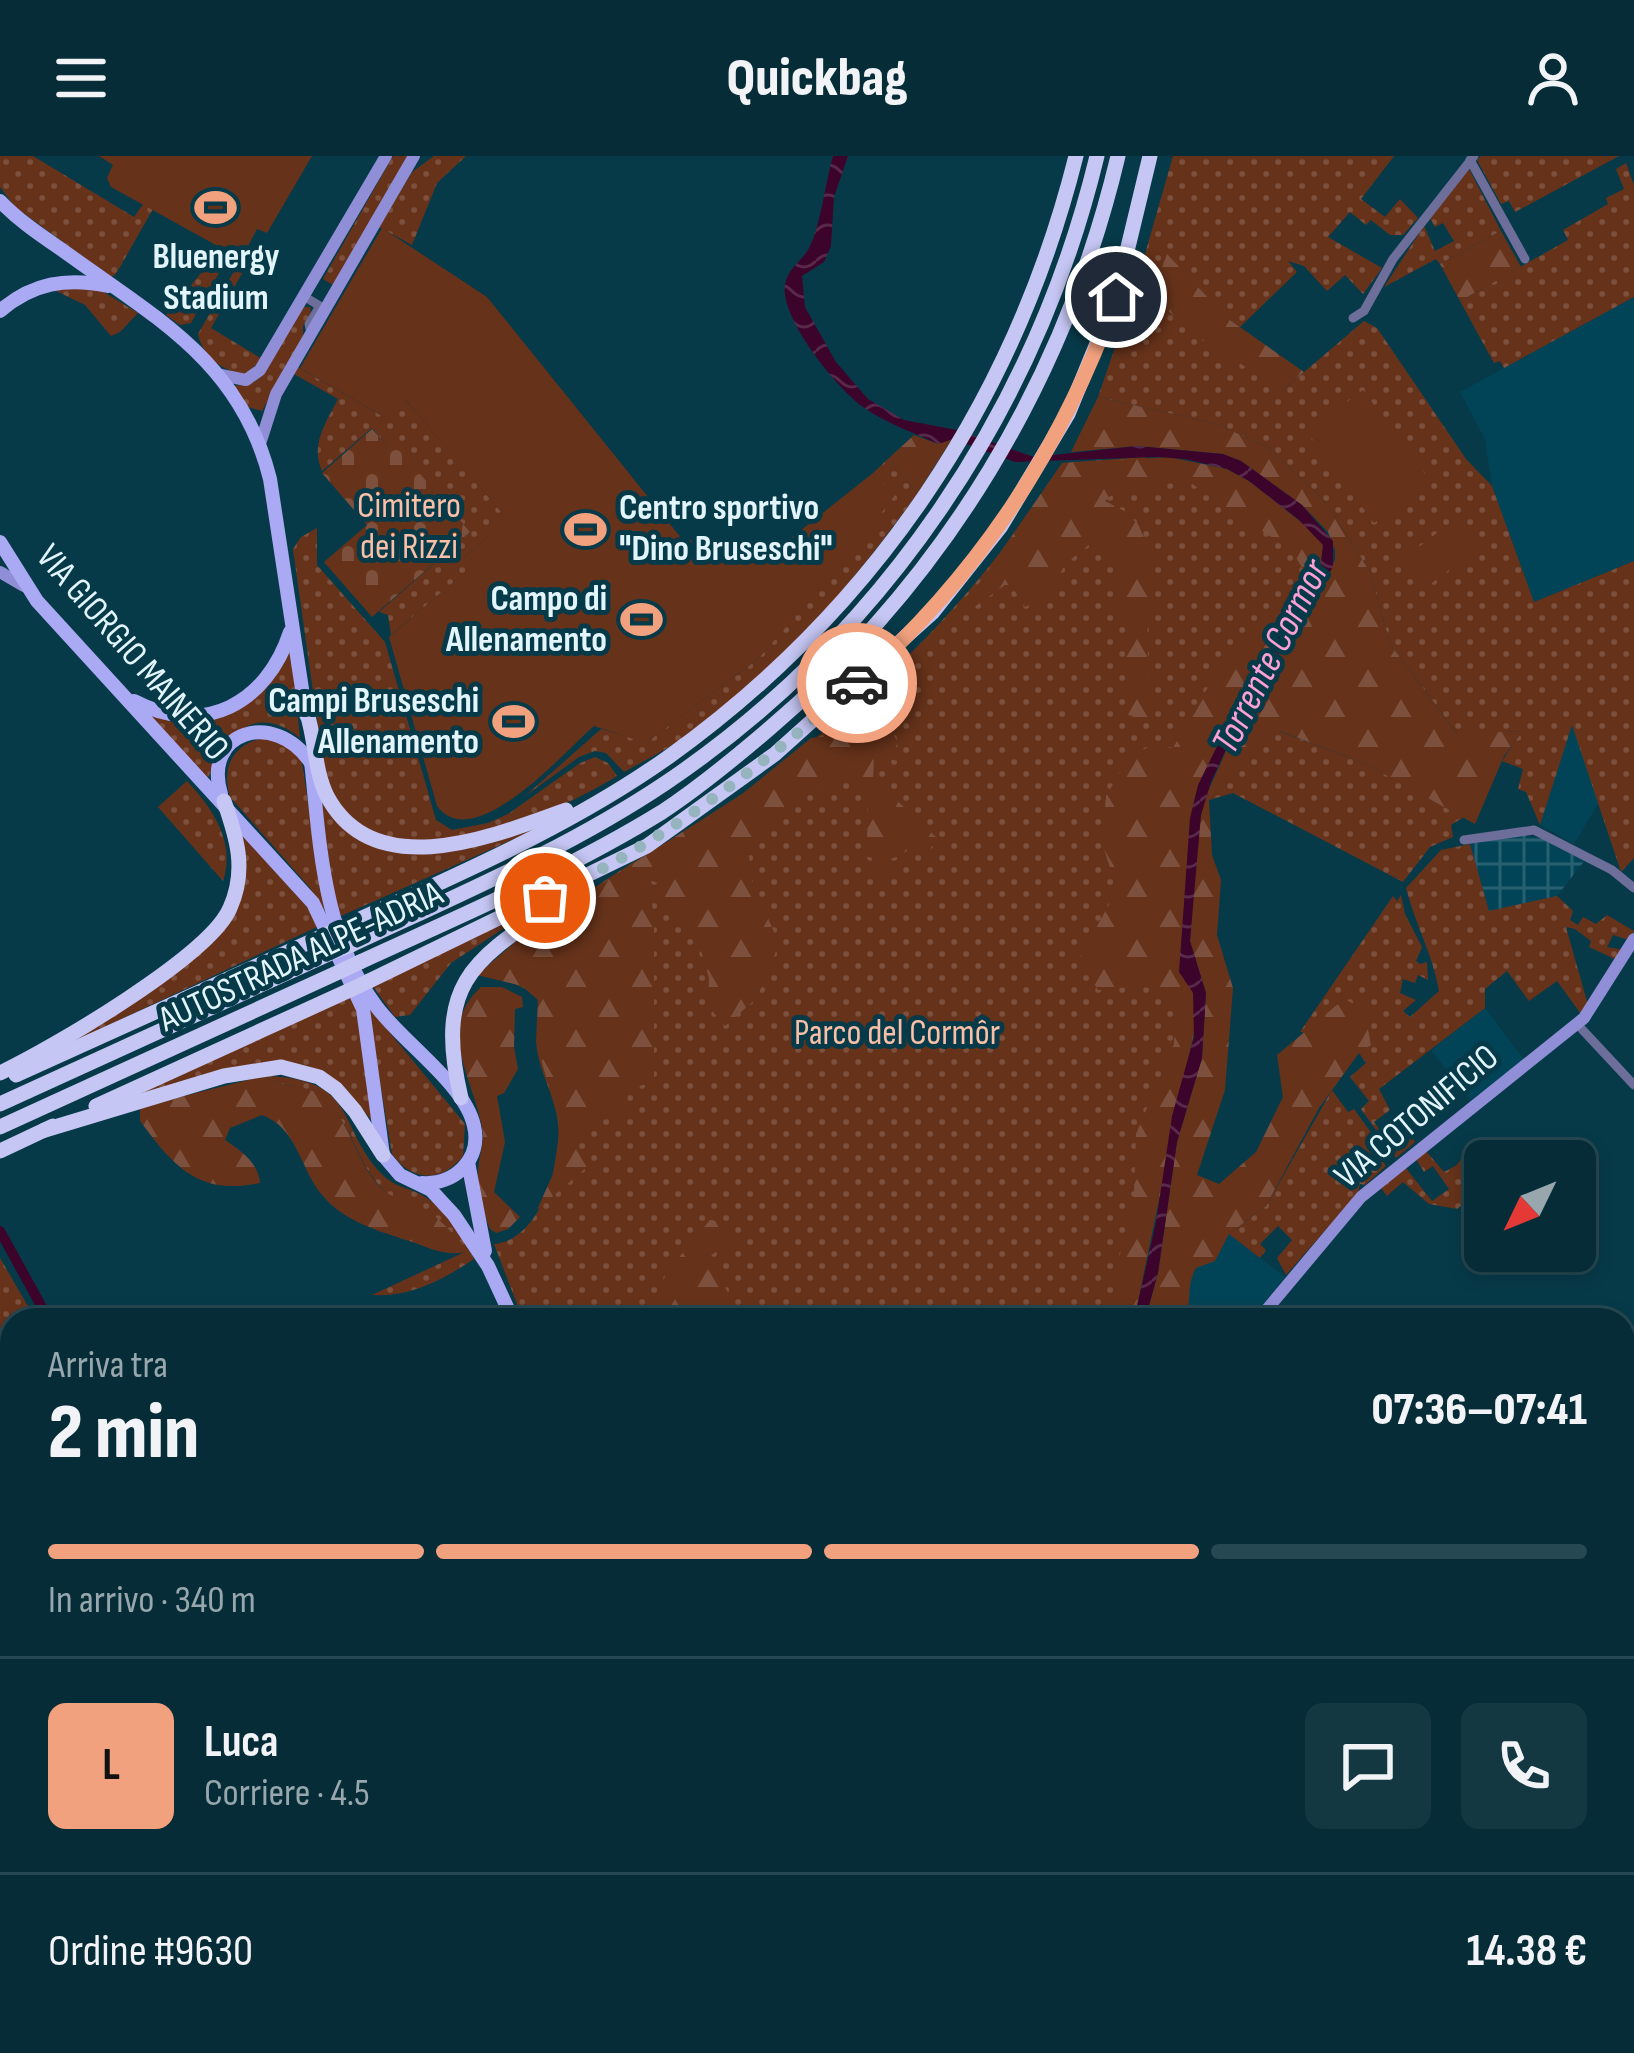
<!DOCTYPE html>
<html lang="it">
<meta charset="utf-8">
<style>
body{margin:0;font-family:"Sofia Sans Condensed",sans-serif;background:#133842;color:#f1f3f6;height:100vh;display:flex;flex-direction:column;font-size:45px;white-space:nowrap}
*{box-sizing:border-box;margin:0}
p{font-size:39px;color:#97a7ad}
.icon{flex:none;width:66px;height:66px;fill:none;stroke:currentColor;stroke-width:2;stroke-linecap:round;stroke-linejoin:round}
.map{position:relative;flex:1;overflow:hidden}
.details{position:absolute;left:0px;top:1152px;width:1635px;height:747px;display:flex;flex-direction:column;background:#052c37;border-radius:36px 36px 0 0;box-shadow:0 6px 18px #0003,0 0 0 3px #264852}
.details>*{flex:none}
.needle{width:78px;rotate:227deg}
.tools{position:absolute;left:1464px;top:984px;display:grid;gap:24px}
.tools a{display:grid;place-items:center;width:132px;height:132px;border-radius:18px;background:#052c37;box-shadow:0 6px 18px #0003,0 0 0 3px #264852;font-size:60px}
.pin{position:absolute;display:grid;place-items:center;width:102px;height:102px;color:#fff;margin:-51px;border:6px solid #fff;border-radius:50%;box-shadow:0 3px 12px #0007}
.courier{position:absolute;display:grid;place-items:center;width:120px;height:120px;margin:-60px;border:9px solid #f2a17e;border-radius:50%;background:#fff;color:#222;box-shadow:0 3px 15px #0007}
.headline em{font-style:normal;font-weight:800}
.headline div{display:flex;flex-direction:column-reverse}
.headline{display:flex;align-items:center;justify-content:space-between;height:204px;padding:0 48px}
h1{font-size:78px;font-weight:800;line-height:90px}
.bar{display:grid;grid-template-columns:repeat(4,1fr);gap:18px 12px;align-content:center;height:144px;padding:0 48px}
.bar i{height:15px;border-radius:9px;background:#264852}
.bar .selected{background:#f2a17e}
.bar p{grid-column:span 4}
.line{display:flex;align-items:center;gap:30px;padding:0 48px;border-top:3px solid #264852}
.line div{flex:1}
.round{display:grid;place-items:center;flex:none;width:126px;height:126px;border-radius:18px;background:#133842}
header{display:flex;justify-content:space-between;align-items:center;height:156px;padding:0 48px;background:#052c37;font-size:54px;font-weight:800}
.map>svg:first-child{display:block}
.built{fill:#024457}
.industrial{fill:url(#industrial-grid)}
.green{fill:url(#green-dots)}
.forest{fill:url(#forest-firs)}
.cemetery{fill:url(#cemetery-stones)}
.pitch{fill:#66321a}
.water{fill:url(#water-waves)}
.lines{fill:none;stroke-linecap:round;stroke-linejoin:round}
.canal{stroke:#3c042b;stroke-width:10}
.street{stroke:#6e6e9b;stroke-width:9}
.secondary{stroke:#8f8ed6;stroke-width:12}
.primary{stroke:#aaa9f3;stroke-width:14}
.highway{stroke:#c5c6f3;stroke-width:15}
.highway-bridge{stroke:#c5c6f3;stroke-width:15}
.done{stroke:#95b4bd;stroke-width:12;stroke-dasharray:0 21.6}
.route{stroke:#f2a17e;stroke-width:15}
.labels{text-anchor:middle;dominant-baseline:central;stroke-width:10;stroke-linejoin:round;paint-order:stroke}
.poi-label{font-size:36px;font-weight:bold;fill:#e2f5fc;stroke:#073a49;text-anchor:end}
.park-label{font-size:36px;fill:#fac0a7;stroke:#073a49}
.street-label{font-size:36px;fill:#e2f5fc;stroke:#073a49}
.water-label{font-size:39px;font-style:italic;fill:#fba0d5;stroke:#073a49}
</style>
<header><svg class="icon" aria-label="menu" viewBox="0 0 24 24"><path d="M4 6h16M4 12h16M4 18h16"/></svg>Quickbag<svg class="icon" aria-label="person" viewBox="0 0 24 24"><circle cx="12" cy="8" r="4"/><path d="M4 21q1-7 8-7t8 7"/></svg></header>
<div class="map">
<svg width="1634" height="1897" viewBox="0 0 1634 1897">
<defs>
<pattern id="industrial-grid" width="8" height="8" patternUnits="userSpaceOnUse" patternTransform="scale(3)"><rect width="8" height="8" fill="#024457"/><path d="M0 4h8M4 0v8" fill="none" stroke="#276070"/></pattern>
<pattern id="green-dots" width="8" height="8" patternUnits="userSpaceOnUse" patternTransform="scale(3)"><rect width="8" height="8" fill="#66321a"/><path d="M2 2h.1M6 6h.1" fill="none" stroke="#7c503c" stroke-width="1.8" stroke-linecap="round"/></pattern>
<pattern id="forest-firs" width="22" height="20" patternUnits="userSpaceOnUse" patternTransform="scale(3)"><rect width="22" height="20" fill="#66321a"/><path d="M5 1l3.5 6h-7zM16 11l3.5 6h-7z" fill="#7c503c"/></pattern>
<pattern id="cemetery-stones" width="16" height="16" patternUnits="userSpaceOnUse" patternTransform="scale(3)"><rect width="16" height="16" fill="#66321a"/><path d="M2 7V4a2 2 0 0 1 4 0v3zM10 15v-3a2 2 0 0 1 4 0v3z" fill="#7c503c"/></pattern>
<pattern id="water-waves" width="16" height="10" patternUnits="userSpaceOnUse" patternTransform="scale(3)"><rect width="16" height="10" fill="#3c042b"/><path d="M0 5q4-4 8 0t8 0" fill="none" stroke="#58294b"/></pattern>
</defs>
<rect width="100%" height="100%" fill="#073a49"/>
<!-- built -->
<g class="built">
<polygon points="1634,141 1634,405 1534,446 1492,330 1485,283 1460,236"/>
<polygon points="1572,566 1599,646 1574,688 1540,669"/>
<polygon points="1485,852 1524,904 1470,944 1431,894"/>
<polygon points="1229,1078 1285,1121 1251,1164 1181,1164 1187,1158 1187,1128 1197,1111 1215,1104"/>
<polygon points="196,1887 422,1887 421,1897 198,1897"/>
<polygon points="796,1887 1570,1887 1576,1897 785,1897"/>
</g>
<!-- industrial -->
<polygon class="industrial" points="1517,678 1545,683 1585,704 1557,740 1489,756 1470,688"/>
<!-- green -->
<g class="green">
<polygon points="0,0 33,0 134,61 144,47 153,53 116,118 111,121 15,51 0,31"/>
<polygon points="393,0 408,0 333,129 323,123"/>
<polygon points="434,0 466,0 437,27 412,89 379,71 412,16"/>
<polygon points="1173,0 1394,0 1361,43 1385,61 1400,43 1418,62 1403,79 1390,79 1371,64 1366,69 1350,56 1328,81 1382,112 1363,138 1345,119 1327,135 1304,110 1288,105 1297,116 1240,171 1227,162 1283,234 1364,165 1377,172 1466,303 1492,330 1534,446 1634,405 1634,702 1621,716 1572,569 1540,669 1526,636 1518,633 1523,613 1502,605 1522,575 1458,579 1390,488 1370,416 1325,345 1269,292 1217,268 1098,241 1135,133"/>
<polygon points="1481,0 1619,0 1515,56 1509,45 1501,48 1477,4"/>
<polygon points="1626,7 1634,29 1634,141 1504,212 1500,205 1494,207 1460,145 1568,84 1563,74 1608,48 1606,42 1624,33 1616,13"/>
<polygon points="1469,13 1501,75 1440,108 1436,103 1384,131 1424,70 1435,95 1454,85 1443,67 1435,71 1430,62"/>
<polygon points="222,92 230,97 191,167 180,169 166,159"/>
<path d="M241,103L248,107L211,172L262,203L245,219C222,214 203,202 198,178Z"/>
<polygon points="57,129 102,135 138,157 120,176 111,180 85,149 54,134"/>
<polygon points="304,151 310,151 311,156 303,170 303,181 262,255 248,251 234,230 254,226 263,219"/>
<path d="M298,211L384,261L404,242L508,363L465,401L472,411L391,479L388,459L379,456L470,376L391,285L386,288L372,272L322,315C310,288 326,267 338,243L294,218Z"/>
<path d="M1144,301L1320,384L1302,445L1237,546L1194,642L1184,758L1196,867L1134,1164H523L494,1088C541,1084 562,1007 558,966C555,941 541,919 537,894C535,875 542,856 536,838L509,825L477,819C516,790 554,759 594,732C641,699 694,673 741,639C872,544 976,446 1062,307Z"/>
<path d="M889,302L917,338C853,427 779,516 688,579C668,593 645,604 624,616L606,597L595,595L579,601L524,641L601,573L647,586L758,503L894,340L873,317Z"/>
<path d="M317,372V409L385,486L436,664L452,674L488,667L508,658L580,607L595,601L608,607L617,620C557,657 440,707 371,677C348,667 335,642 325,621L293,393L301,381Z"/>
<path d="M291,491L300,582C254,544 223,583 208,622L149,560L220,559Z"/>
<polygon points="1279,575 1366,608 1464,661 1451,669 1453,681 1430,691 1403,726 1233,637 1209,644"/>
<path d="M264,582L291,591L302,607L325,755L310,732L230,641C221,611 233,588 264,582Z"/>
<path d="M187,625C212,652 236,686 223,725L158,651Z"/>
<path d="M321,644C342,673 368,693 405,697L543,670L341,760L334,744Z"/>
<polygon points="242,679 304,746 319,770 47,898 214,785 225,773"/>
<path d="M1470,688L1489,755L1557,740L1573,755L1570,764L1578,769L1583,761L1596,768L1607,759L1634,775L1629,784L1613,779L1607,791L1624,794L1617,804L1589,791L1591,785L1575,773L1566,771L1588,849L1581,858L1557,825L1529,845L1507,815L1485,833V852L1379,933L1390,954L1374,966L1391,989L1410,978L1415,986L1396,1002L1361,953L1369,945L1350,921L1366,907L1359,897L1344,843L1307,877L1300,876L1393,740L1397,745L1401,739L1405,758L1422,791L1416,805L1420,808L1427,806L1428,824L1418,819L1415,827L1403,823L1400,837L1416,844L1403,855L1410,861L1439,835C1433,799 1415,768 1406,732L1441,694Z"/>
<polygon points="530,755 451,807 410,859 395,861 372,829"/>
<polygon points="351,838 357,853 372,965 343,930 288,907 116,945"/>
<path d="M367,849L465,968L463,1000C442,1027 412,1026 392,998Z"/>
<path d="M264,920C362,922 335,975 386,1022C397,1031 408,1032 420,1038C444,1050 462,1080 474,1103C442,1124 412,1141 372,1139L469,1094C442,1070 402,1056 378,1028C356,1002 350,966 323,942C305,926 283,934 264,920Z"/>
<polygon points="1332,934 1348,956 1354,953 1387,999 1381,1003 1386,1010 1365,1029 1360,1028 1358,1037 1286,1119 1277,1102 1292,1084 1278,1070 1260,1088 1266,1094 1260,1102 1229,1078 1266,1050"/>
<polygon points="1426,995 1444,1016 1457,1009 1465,998 1479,1016 1485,1012 1485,1048 1481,1042 1476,1045 1472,1041 1457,1053 1429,1048 1403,1026 1387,1040 1381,1032 1405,1011 1432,1045 1449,1033 1433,1010 1424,1016 1416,1003"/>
<polygon points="0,1102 36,1164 12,1164 12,1207 0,1211"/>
</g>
<!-- forest -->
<g class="forest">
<polygon points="1501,75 1521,111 1460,145 1440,108"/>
<polygon points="1167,98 1227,162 1304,216 1283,234 1202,184 1151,140"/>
<path d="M1098,241L1217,268L1269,292L1325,345L1370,416L1390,488L1457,578L1523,575L1504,600L1475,668L1366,608L1280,575L1209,644L1212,699L1221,724L1217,779L1233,832L1225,934L1197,1019L1219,1028L1256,996L1283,941L1277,899L1344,843L1364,853L1371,889L1359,897L1319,952L1266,1050L1229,1078L1215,1105L1196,1112C1184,1133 1195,1151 1181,1164H1145L1158,1117L1177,986L1202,902L1206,837L1190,785L1198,673L1205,642L1249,544L1321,434L1335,404V394L1328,376L1302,349L1241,305L1223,298L1138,290L1071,296Z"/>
<polygon points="914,279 938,288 952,283 917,338 889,302"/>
<polygon points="1169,301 1227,313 1249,325 1315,377 1323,389 1324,401 1302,445 1256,511 1198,629 1190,662 1179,816 1193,838 1196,867 1185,912 1134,1164 1114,1164 1115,1120 1134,1038 1136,978 1174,888 1176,839 1140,830 1098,834 1079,803 1117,734 1102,686 1106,640 1130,600 1149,591 1173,592 1219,512 1295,443 1306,418 1292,395 1182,321 1155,335 1119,333 1105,345 1124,355 1138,368 1153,402 1147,481 1151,568 1127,558 1126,475 1114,432 1122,417 1100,380 1065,408 1049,440 1025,451 1011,429 1005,429 921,489 980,426 1062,307"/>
<polygon points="857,569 857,579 889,570 897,585 899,605 874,601 873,622 938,683 926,698 919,685 900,700 886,704 885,722 871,720 872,702 862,699 861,686 867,685 868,643 850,625 804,638 760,677 749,699 751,722 779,788 757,842 725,870 708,850 709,822 700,791 675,767 658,727 649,724 654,763 654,929 642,929 628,938 625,958 577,971 575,991 587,1011 537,1054 553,1018 559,980 558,962 536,886 538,844 522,830 477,819 529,774 742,638 811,582 831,580"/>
<path d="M481,831H502L522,841L523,851L515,853L514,891L518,913L504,937L497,940L505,986L494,1036L520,1061L508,1073L496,1077L490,1073C483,1056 478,1037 478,1018C478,1002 485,988 482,972C474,923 435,873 481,831Z"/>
<path d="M264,920C283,934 306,926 324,942C350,967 356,1004 379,1030C392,1043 405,1045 420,1051C440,1060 454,1081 470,1095C447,1102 428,1091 406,1084C376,1074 344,1065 323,1040C300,1014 298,972 262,959L230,972L225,984C241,995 258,1006 260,1027C199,1040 174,1011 140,965V951Z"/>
<polygon points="710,1064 719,1065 734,1085 708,1101 740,1158 728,1164 643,1164 655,1151 666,1117"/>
<polygon points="12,1279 12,1598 0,1600 0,1283"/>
<polygon points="1623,1767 1634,1782 1634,1884 1626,1897 1602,1897 1600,1887 1623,1887"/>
</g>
<!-- cemetery -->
<polygon class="cemetery" points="372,273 386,288 391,284 470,376 372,461 324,406 367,369 322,317"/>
<!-- pitch -->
<g class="pitch">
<polygon points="99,0 312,0 267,77 257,73 241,103 111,31 107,22 113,9"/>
<path d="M382,72L487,141L682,383L776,394L873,317L895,339L852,396L758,503L646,587L594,570C564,596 474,700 437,650L389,481L471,411L464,402L507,363L405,243L384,261L300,212Z"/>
<polygon points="1363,234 1430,325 1374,367 1307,276"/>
<polygon points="1454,364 1476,393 1424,433 1402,404"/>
</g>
<!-- water -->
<path class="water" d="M833,0H848L834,41L831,90L824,106L802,120L805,151L836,206L868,243L904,264L957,274L1034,301L1137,290L1223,298L1241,305L1302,349L1333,385V411L1249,544L1211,626L1201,659L1190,785L1206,837L1202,902L1177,986L1158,1117L1145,1164H1134L1156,1066L1172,960L1194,881L1193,837L1179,816L1190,662L1198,629L1256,511L1320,414L1323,389L1299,364L1249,325L1227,313L1185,303L1157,301L1015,306L953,283L938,288C913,276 887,268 863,251C838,233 779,162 785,128C789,110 803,105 810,90C820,71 826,24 833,0Z"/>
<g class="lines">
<!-- canal -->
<g class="canal">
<polyline points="0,1075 49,1164"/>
<polyline points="1623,1849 1628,1811 1634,1807"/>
<polyline points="1618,1897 1619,1887"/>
</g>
<!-- street -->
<g class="street">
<polyline points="1470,4 1525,103"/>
<polyline points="305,141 320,150 309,168 311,177"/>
<polyline points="1353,162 1364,155 1393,103 1474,0"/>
<polyline points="1464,684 1534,674 1612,714 1634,732"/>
<polyline points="1578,869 1634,929"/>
<polyline points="431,1897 434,1887"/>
</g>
<!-- secondary -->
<g class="secondary">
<polyline points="221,219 246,224 260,214 386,0"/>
<polyline points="260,288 276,238 414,0"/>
<polyline points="0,416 24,430"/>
<polyline points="1258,1164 1361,1041 1584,862 1634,783"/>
<polyline points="1623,1738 1634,1725"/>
<polyline points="869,1887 879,1897"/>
<polyline points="650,1897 656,1887"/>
<polyline points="1425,1897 1437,1887"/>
</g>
<!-- primary -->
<g class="primary">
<path d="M0,45C19,65 42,80 65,96C156,162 241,206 270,323L306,559"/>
<path d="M0,155C32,127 67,121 108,130"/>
<polyline points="0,386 37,445 313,747 363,853 383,999 400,1019 431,1034 454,1059 488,1110 513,1164"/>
<path d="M134,545C204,582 267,547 290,476"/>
<path d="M311,605C320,690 323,779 376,850C402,886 465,928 474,970C482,1004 454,1029 422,1027"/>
<path d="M221,638C202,576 274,552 311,607"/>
<polyline points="468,1006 485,1095"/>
<polyline points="1580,1887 1586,1897"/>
</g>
<!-- highway -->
<g class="highway">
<path d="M304,549C316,577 313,612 327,640C374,729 494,680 566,654"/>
<path d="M345,770C454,720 568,672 667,602C874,454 1014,247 1076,0"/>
<path d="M351,789C458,739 569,692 667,626C884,479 1036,253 1097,0"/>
<path d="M360,806C462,759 566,715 662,656C700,631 735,602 770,572C945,423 1065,224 1118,0"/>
<polyline points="369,825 647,690 775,598 932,457 1001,370 1068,258 1116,141 1150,0"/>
<path d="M0,917C51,893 210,800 230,752C247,714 237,682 224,645"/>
<polyline points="16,919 325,779"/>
<path d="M461,942C432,818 480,801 573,737"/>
<polyline points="0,948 333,796"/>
<polyline points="96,950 350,834"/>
<polyline points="0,971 341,815"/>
<polyline points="45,974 224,920 281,911 319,921 336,933 355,955 383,999"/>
<polyline points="0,995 53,970"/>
</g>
<!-- highway-bridge -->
<g class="highway-bridge">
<polyline points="325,779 345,770"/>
<polyline points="333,796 351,789"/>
<polyline points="341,815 360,806"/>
<polyline points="350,834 369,825"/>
</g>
</g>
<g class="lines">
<!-- done -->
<path class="done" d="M545,742C669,683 754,615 857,527"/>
<!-- route -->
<path class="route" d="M857,527C978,420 1062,293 1116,141"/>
</g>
<!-- icons -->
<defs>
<symbol id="stadium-bare" viewBox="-9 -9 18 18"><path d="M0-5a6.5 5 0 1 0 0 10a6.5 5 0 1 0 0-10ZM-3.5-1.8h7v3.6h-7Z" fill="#f2a17e" stroke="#073a49" stroke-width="2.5" paint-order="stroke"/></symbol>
</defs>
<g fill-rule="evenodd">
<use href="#stadium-bare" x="186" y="22" width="59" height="59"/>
<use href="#stadium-bare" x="556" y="344" width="59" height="59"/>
<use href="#stadium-bare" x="612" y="434" width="59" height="59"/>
<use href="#stadium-bare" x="484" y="536" width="59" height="59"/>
</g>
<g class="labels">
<!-- poi labels -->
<g class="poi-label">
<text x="216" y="101" text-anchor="middle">Bluenergy<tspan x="216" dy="41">Stadium</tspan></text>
<text x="619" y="352" text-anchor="start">Centro sportivo<tspan x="619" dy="41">"Dino Bruseschi"</tspan></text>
<text x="607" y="443">Campo di<tspan x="607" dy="41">Allenamento</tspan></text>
<text x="479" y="545">Campi Bruseschi<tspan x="479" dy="41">Allenamento</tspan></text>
</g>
<!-- park labels -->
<g class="park-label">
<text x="409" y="350">Cimitero<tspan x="409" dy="41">dei Rizzi</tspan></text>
<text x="897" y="877">Parco del Cormôr</text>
</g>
<!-- street labels -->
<g class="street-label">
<text transform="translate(132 497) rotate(49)">VIA GIORGIO MAINERIO</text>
<text transform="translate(301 801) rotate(-25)">AUTOSTRADA ALPE-ADRIA</text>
<text transform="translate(1417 961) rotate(-40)">VIA COTONIFICIO</text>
</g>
<!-- water labels -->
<g class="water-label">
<text transform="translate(1271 501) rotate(-63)">Torrente Cormor</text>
</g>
</g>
</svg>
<div class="tools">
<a><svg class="needle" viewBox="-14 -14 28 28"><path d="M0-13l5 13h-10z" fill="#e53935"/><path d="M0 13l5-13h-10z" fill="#97a7ad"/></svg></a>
</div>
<div class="pin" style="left:545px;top:742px;background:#ea580c"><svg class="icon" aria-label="bag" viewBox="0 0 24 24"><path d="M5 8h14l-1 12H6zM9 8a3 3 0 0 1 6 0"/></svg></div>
<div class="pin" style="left:1116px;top:141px;background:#1f2937"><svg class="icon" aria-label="home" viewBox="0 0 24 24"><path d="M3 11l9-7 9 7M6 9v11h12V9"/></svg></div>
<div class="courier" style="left:857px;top:527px"><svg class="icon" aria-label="car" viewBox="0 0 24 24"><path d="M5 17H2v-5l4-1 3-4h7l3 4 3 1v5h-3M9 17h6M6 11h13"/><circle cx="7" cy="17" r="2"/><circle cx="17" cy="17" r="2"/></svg></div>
<section class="details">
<div class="headline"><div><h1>2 min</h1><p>Arriva tra</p></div><em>07:36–07:41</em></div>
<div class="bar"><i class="selected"></i><i class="selected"></i><i class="selected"></i><i></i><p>In arrivo · 340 m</p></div>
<div class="line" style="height:216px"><b class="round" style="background:#f2a17e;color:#111">L</b><div><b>Luca</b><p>Corriere · 4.5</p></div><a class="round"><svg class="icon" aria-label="chat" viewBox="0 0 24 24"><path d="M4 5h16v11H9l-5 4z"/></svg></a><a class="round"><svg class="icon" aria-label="phone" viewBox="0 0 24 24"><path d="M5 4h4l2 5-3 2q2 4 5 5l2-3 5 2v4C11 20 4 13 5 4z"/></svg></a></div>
<div class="line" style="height:156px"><div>Ordine #9630</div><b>14.38 €</b></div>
</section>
</div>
